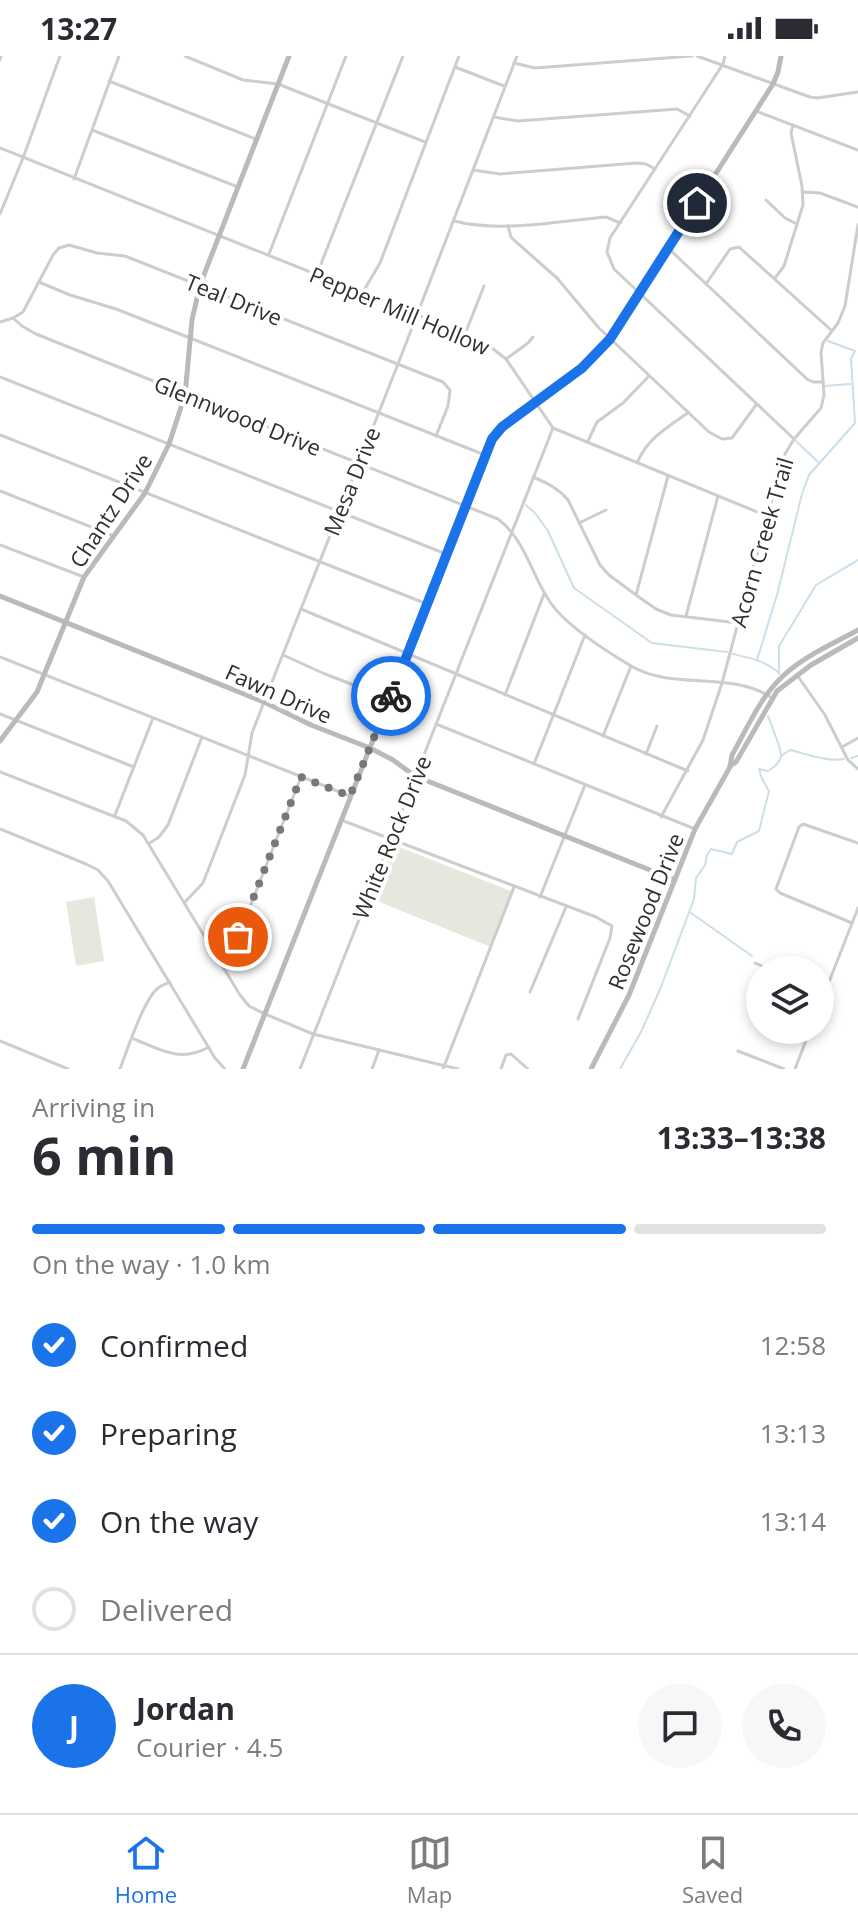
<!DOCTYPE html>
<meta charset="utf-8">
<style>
body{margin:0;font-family:"Open Sans",sans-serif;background:#f7f7f7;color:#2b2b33;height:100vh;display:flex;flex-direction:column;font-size:30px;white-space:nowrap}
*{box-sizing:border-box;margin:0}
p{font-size:26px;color:#7c7c81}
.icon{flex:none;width:44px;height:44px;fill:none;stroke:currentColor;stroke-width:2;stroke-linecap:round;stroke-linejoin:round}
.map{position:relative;height:1013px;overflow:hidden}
.drawer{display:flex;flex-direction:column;background:#fff;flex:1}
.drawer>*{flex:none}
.fabs{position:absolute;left:746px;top:900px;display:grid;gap:16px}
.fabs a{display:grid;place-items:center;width:88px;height:88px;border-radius:50%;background:#fff;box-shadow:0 4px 12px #0003;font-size:40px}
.pin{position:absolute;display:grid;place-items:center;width:68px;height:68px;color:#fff;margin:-34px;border:4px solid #fff;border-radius:50%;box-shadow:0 2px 8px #0007}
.courier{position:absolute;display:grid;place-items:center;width:80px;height:80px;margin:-40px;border:6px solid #1a73e8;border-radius:50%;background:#fff;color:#222;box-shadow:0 2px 10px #0007}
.head em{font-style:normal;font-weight:700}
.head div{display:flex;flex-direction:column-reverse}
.head{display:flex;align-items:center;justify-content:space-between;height:136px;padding:0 32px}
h1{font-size:52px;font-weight:700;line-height:60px}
.bar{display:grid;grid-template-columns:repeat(4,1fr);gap:12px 8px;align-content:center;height:96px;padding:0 32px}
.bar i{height:10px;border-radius:6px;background:#e1e1e2}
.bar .on{background:#1a73e8}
.bar p{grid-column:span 4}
.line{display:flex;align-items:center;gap:20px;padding:0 32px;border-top:2px solid #e1e1e2}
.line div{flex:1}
.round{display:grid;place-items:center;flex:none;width:84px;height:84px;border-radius:42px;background:#f7f7f7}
ol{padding:0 32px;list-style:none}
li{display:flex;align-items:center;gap:24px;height:88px}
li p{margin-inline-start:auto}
li .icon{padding:8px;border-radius:50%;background:#1a73e8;color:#fff;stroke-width:4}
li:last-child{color:#7c7c81}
li i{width:44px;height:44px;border:4px solid #e1e1e2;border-radius:50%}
.status{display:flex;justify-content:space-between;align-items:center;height:56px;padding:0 40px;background:#fff;direction:ltr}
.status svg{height:22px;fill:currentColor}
.menu{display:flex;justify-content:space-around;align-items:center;height:112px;border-top:2px solid #e1e1e2;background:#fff;font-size:22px;color:#7c7c81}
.menu a{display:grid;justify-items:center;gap:4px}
.menu .on{color:#1a73e8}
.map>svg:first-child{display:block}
.green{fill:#e4e8dd}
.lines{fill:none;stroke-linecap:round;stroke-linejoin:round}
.stream{stroke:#ccdee7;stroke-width:2}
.street{stroke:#cdcdcd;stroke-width:3}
.secondary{stroke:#bababa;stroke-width:5}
.done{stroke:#787878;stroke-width:8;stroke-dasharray:0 14.4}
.route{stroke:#1a73e8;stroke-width:10}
.labels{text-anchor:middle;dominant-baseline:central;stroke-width:8;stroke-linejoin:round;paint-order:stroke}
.street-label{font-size:22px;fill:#303030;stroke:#fff}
</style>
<div class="status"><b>13:27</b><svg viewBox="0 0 49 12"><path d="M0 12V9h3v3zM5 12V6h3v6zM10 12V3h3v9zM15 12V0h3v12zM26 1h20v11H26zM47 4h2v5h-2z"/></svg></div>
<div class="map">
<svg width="858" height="1013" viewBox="0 0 858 1013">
<rect width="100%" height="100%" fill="#fff"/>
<!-- green -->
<g class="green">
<polygon points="394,789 513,836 491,891 372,843"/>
<polygon points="94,841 104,905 76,910 66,846"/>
</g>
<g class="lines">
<!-- stream -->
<g class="stream">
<polyline points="824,330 850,328"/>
<polyline points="796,385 818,406"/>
<polyline points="526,449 535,457 548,475 574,532 652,587 727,596"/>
<path d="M733,598C750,602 766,605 779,617"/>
<polyline points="757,604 777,539 802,438 809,419 855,367 851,303 855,295 828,285"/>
<polyline points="779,618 779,590 816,529 858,504"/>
<path d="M781,700L790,694C807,698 826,706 844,703"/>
<polyline points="851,702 858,700"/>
<polyline points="691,857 752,900"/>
<path d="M620,1013L641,976L661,931L694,843L696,822L705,809L707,799L711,793L732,798L737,786L759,775L769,735L762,723L759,713L768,715C773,712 780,707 781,700C781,692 771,668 768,660"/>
</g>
<!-- street -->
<g class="street">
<polyline points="185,0 243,24 278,28 425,86"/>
<polyline points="697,0 810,41 817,42 858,36"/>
<polyline points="725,0 723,8 610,182 607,196 614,213 794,383"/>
<polyline points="0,4 1,0"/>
<polyline points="514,7 535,12 692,0"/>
<polyline points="455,11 504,30"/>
<polyline points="109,25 256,83"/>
<polyline points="756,55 858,94"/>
<polyline points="494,61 518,65 677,53 690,60"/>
<polyline points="92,74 238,131"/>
<polyline points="0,92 483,285 506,303 553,372 767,460"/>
<polyline points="473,114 500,118 637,107 646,108 655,113"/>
<polyline points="74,123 119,0"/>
<polyline points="803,136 820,137 858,151"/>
<polyline points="766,144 785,162 797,168"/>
<polyline points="0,158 23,102 60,0"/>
<path d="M454,165C500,177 558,165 606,161L620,167"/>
<polyline points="508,170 511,181 515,185 557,222 599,272 709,376 722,383 732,382 756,349"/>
<polyline points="668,192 807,323 813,326 823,326"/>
<polyline points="269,198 346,0"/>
<polyline points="317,218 403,0"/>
<polyline points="775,222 784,210 803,149 802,130 791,77 793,69"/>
<polyline points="39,226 70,239 116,253 190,282 485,399"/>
<polyline points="706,228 730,193 739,191 831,274"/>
<polyline points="363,236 380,207 459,0"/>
<path d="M13,262L22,270L36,278L498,463C525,483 532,520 550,546C565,569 606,595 631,610C674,635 731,614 772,642"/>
<polyline points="0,266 13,262 23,256 53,199 59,192 69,189 97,197 125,200 443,326 450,334 448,350 436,380"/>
<polyline points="465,278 484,230"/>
<polyline points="506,303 528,287 533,281"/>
<polyline points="0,321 446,498"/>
<polyline points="0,379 427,548"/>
<polyline points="588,385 597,366 623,347 649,320"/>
<path d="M638,405C648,382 668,371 689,356"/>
<path d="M533,421C547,427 558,432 568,444L600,509L609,519L636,539L656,553L671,559L738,567"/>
<polyline points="0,435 114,480"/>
<polyline points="579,467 606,454"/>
<polyline points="0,489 84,521"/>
<polyline points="636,539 668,420"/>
<polyline points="301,553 688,715"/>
<polyline points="686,560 718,440"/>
<polyline points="283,599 325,618 390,643"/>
<polyline points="0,601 350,740"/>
<polyline points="797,619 825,659 848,704 858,713"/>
<polyline points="505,639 544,538"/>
<polyline points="0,658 134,711"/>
<polyline points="436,668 695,773"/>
<polyline points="603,680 631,610"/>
<polyline points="842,691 858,682"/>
<polyline points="646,698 657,670"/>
<polyline points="534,708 585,579"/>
<polyline points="0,716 126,765 143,779 240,939 249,950 265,958 313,978 458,1013"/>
<polyline points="115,759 153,662"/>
<polyline points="661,761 703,684 722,627 738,567 774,436 779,408 794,383 821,352 824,339 821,296 823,287 838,267 845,250 858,169"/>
<polyline points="341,764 596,861 612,870 610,882 578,963"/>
<polyline points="0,773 86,808 98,814 108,825 215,1002 225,1013"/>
<polyline points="150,787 159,781 168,769 202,681"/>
<polyline points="540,841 585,729"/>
<polyline points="185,846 203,827 245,719 252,677 264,646 398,308 517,0"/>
<polyline points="852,867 780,837 776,833 799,771 803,768 858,787"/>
<polyline points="218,902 232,892 238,881 301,721"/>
<polyline points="755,907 771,914"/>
<polyline points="530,936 566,851"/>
<polyline points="820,949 858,852"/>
<path d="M134,983C161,994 180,1007 209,991"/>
<polyline points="0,985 68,1013"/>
<polyline points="738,995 784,1013"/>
<path d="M120,1013C127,994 144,943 158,932C161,929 166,928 170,926"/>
<polyline points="300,1013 553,372"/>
<polyline points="372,1013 379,994"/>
<polyline points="443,1013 514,831"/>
<polyline points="501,1013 506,999 511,998 528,1013"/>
<polyline points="795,1013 810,974"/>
</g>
<!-- secondary -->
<g class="secondary">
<polyline points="0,540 264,646 311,669 370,692 393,704 415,720 675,824"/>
<polyline points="0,685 37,636 84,521 145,437 169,388 185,339 192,264 200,229 289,0"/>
<polyline points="730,710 736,706 777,635 811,609 858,582"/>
<polyline points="243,1013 492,383 502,371 582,312 610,283 773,28 778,16 781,0"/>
<path d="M591,1013L629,939L695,773L730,711L732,699C747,673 760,641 783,620C804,600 833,588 858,574"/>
</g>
</g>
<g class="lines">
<!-- done -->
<polyline class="done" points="238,881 301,721 350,740 391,640"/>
<!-- route -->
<polyline class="route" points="391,640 492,383 502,371 582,312 610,283 697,147"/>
</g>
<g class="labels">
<!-- street labels -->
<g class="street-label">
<text transform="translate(234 243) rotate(22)">Teal Drive</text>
<text transform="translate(400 254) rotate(23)">Pepper Mill Hollow</text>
<text transform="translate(238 359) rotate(22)">Glennwood Drive</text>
<text transform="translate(351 425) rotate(-68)">Mesa Drive</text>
<text transform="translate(110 454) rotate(-57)">Chantz Drive</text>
<text transform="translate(761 486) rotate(-74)">Acorn Creek Trail</text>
<text transform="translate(279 637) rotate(24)">Fawn Drive</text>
<text transform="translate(391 781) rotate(-68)">White Rock Drive</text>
<text transform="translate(645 855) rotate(-68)">Rosewood Drive</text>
</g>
</g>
</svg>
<div class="fabs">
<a><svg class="icon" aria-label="layers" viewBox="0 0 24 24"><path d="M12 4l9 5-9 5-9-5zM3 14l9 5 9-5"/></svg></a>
</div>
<div class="pin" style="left:238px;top:881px;background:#ea580c"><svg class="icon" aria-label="bag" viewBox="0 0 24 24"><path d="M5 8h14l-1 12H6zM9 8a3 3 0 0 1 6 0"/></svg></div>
<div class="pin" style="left:697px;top:147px;background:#1f2937"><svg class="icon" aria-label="home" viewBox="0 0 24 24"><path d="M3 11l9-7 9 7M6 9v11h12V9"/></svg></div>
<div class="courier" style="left:391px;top:640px"><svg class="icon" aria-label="bike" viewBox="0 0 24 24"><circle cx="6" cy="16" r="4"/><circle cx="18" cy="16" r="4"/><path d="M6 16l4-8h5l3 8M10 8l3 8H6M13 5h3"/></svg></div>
</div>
<section class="drawer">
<div class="head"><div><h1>6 min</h1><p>Arriving in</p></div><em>13:33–13:38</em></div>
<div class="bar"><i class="on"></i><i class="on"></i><i class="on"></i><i></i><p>On the way · 1.0 km</p></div>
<ol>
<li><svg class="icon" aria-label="check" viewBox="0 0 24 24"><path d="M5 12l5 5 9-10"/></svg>Confirmed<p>12:58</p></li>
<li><svg class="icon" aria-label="check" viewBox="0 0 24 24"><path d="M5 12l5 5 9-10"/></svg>Preparing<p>13:13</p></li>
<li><svg class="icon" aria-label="check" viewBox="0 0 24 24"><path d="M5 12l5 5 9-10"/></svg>On the way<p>13:14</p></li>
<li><i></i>Delivered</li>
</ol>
<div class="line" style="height:144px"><b class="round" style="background:#1a73e8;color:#fff">J</b><div><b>Jordan</b><p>Courier · 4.5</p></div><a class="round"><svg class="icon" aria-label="chat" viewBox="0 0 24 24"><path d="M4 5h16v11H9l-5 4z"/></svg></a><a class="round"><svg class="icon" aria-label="phone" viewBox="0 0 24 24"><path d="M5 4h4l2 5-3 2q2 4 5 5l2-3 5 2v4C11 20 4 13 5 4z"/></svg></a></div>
</section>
<nav class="menu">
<a class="on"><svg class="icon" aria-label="home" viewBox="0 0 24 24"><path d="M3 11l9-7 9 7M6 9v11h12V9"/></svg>Home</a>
<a><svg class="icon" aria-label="map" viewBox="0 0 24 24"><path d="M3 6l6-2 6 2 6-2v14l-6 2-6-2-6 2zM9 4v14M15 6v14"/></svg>Map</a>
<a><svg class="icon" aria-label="saved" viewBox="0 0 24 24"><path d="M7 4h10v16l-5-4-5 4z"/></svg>Saved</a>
</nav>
